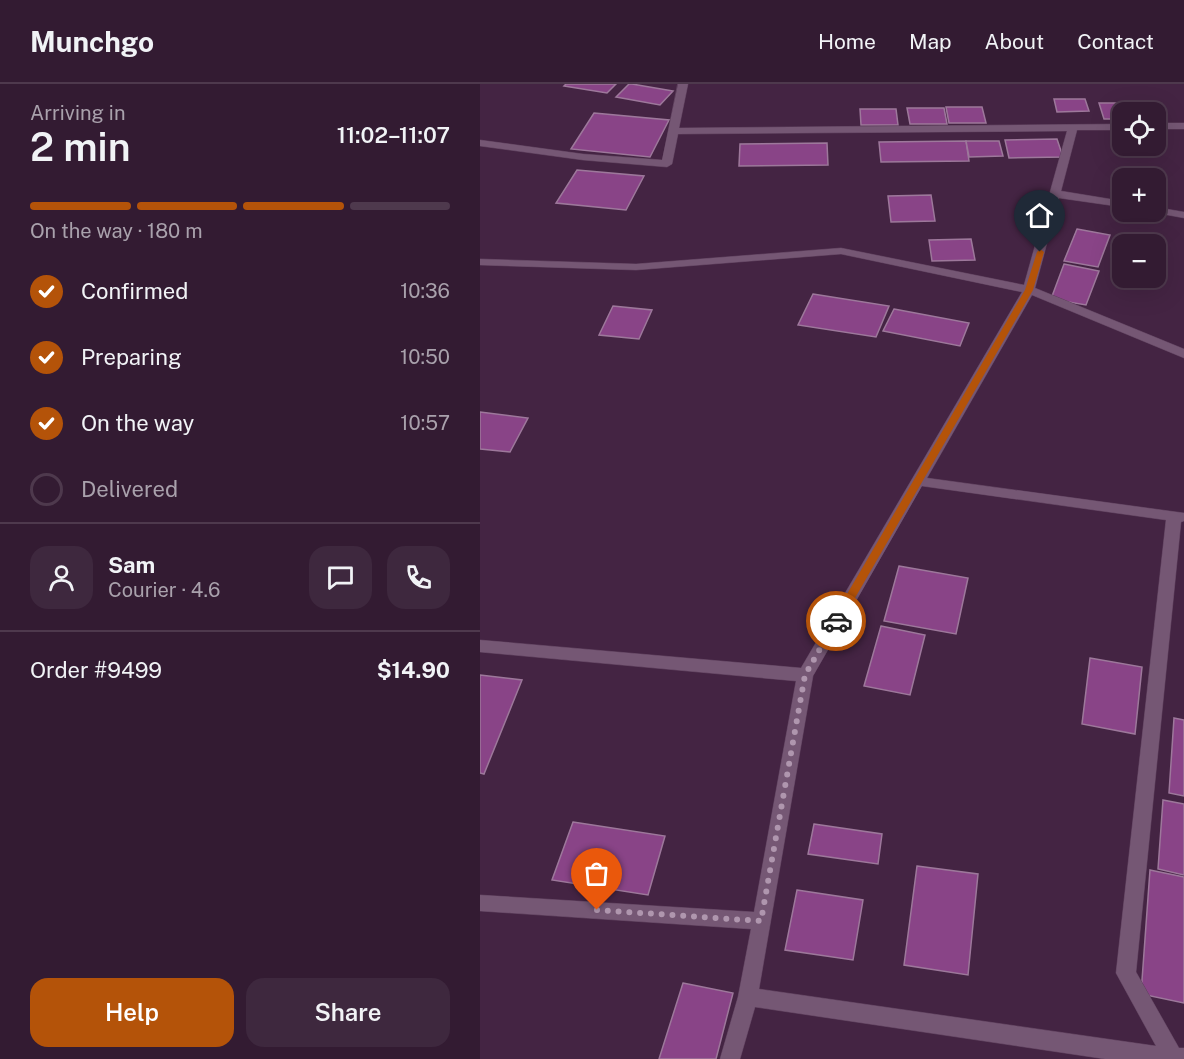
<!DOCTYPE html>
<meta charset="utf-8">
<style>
body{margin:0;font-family:"Public Sans",sans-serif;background:#3e283e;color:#f1f3f6;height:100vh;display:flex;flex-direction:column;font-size:22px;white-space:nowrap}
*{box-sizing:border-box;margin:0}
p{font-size:20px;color:#a9a1ac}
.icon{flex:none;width:33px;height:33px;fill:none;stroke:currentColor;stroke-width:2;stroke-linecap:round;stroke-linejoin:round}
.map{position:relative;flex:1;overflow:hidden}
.side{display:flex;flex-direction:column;background:#331b32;width:480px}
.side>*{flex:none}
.fabs{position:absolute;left:632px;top:18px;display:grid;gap:12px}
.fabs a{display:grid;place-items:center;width:54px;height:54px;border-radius:12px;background:#331b32;box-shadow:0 6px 24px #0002,0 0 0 2px #4e394d;font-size:30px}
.pin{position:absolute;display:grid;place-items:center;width:51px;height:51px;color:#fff;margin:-62px -26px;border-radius:50% 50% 50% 0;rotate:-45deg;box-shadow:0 0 6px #0007}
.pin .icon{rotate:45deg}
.courier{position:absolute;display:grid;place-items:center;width:60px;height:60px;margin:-30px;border:4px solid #b45309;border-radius:50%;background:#fff;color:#222;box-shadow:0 2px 8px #0007}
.headline em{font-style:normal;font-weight:600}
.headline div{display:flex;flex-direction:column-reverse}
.headline{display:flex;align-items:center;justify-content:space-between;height:102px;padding:0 30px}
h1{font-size:39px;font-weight:600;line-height:45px}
.bar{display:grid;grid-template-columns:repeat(4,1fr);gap:9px 6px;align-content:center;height:72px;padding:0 30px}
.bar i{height:8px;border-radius:4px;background:#4e394d}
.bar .on{background:#b45309}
.bar p{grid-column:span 4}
.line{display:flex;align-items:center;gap:15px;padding:0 30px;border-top:2px solid #4e394d}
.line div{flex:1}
.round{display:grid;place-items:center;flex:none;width:63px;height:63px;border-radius:18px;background:#3e283e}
ol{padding:0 30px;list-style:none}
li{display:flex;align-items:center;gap:18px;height:66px}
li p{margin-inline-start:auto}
li .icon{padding:6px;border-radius:50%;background:#b45309;color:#fff;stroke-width:4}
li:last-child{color:#a9a1ac}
li i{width:33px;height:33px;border:3px solid #4e394d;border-radius:50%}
.cta{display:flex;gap:12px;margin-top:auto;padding:12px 30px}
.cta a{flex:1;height:69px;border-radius:18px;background:#b45309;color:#fff;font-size:24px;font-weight:600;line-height:69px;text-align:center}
.cta a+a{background:#3e283e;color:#f1f3f6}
header{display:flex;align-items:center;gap:36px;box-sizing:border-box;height:84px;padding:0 30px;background:#331b32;border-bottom:2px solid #4e394d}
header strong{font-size:28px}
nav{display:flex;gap:33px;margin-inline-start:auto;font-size:21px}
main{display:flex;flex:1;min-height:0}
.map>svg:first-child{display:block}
.building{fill:#894487;stroke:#9d789b;stroke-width:1.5}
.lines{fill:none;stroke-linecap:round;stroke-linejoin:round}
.minor-casing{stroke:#5e405d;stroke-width:1}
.minor{fill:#755774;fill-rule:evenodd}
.route{fill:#b45309}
.done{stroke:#af96ae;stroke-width:6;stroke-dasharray:0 10.8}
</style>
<header>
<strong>Munchgo</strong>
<nav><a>Home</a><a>Map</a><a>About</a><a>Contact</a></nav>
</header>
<main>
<section class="side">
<div class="headline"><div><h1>2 min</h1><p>Arriving in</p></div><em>11:02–11:07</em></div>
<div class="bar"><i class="on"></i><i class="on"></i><i class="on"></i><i></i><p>On the way · 180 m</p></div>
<ol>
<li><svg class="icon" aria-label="check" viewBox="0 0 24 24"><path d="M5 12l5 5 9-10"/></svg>Confirmed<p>10:36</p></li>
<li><svg class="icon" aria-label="check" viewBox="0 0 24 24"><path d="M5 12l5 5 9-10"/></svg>Preparing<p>10:50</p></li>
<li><svg class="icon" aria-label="check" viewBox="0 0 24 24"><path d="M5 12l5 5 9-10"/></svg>On the way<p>10:57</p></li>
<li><i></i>Delivered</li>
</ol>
<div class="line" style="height:108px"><a class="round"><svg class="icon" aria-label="person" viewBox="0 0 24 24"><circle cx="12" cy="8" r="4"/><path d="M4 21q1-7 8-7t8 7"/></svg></a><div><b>Sam</b><p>Courier · 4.6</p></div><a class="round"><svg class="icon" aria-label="chat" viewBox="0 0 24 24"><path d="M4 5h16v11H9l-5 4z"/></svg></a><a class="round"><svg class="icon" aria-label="phone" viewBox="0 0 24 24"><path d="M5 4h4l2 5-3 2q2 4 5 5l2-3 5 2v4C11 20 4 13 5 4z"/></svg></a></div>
<div class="line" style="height:78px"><div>Order #9499</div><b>$14.90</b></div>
<div class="cta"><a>Help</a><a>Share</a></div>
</section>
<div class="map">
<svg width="704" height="975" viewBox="0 0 704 975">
<rect width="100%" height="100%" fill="#442443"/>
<!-- building -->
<g class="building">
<polygon points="86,0 136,0 127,9 84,2"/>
<polygon points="149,0 152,0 193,7 180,21 136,13"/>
<polygon points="574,15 605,15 609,27 577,28"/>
<polygon points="619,19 672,19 679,34 675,34 675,28 642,28 642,35 624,35"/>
<polygon points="466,23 502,23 506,39 469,39"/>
<polygon points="427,24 464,24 467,40 430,40"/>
<polygon points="380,25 416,25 418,41 381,41"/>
<polygon points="114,29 189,36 170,73 91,65"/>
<polygon points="577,55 583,73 529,74 525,56"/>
<polygon points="486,57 489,77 401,78 399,58"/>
<polygon points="486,57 519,57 523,72 489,73"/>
<polygon points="347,59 348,81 259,82 260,60"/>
<polygon points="97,86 164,92 146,126 76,119"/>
<polygon points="451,111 455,137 411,138 408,112"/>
<polygon points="597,145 630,151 618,183 584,177"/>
<polygon points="491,155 495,176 452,177 449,156"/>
<polygon points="584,180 619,187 606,221 571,215"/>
<polygon points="333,210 409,222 396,253 318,241"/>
<polygon points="133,222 172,226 159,255 119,251"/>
<polygon points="414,225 489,239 480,262 403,247"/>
<polygon points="0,328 48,334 30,368 0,365"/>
<polygon points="419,482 488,494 476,550 404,537"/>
<polygon points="401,542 445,551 430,611 384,602"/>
<polygon points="610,574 662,583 655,650 602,640"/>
<polygon points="0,591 42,596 4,690 0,689"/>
<polygon points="694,634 704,636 704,712 689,709"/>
<polygon points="683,716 704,720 704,791 678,785"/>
<polygon points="93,738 185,752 168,811 72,796"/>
<polygon points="334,740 402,750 398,780 328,770"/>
<polygon points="437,782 498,790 488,891 424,881"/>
<polygon points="670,786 704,793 704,919 661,910"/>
<polygon points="317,806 383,816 373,876 305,866"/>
<polygon points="203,899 253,909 236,975 179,975"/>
</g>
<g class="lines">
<defs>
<g id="minor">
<path d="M198,0H208L199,44L642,40V46H597L581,107L642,117V123L579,114L555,204L704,265V274L552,211L447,394L704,429V437L701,438L656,888L699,964H704V975H625L275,923L260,975H240L258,913L271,845L0,827V811L274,828L316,597L0,568V556L321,584L542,208L361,170L156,186L0,181V175L156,180L361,164L544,201L587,47L198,50L192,80L187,83L103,76L0,62V56L103,70L182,76ZM442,402L686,436L636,889L676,962L279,905L333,592Z"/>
<rect x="675" y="39" width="29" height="6"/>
<polygon points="675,123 704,128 704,134 671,128 675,128"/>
</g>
</defs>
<!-- minor casing -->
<use href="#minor" class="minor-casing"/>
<!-- minor -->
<use href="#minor" class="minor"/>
</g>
<!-- route -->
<polygon class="route" points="560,165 564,168 553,206 360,540 353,540 353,534 545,206 557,168"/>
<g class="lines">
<!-- done -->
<polyline class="done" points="117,826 281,837 325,591 356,537"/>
</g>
</svg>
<div class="fabs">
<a><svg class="icon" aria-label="locate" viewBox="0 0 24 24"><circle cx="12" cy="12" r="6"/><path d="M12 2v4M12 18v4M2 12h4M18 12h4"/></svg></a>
<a>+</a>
<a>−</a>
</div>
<div class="pin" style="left:117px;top:826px;background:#ea580c"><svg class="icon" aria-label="bag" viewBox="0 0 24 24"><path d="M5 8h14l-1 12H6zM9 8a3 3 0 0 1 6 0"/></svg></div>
<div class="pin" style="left:560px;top:168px;background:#1f2937"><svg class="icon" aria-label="home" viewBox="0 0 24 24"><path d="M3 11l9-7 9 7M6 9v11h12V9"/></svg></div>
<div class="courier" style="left:356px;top:537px"><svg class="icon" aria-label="car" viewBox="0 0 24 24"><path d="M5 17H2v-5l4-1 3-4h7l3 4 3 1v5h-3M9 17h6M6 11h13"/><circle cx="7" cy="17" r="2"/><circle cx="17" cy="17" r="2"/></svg></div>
</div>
</main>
